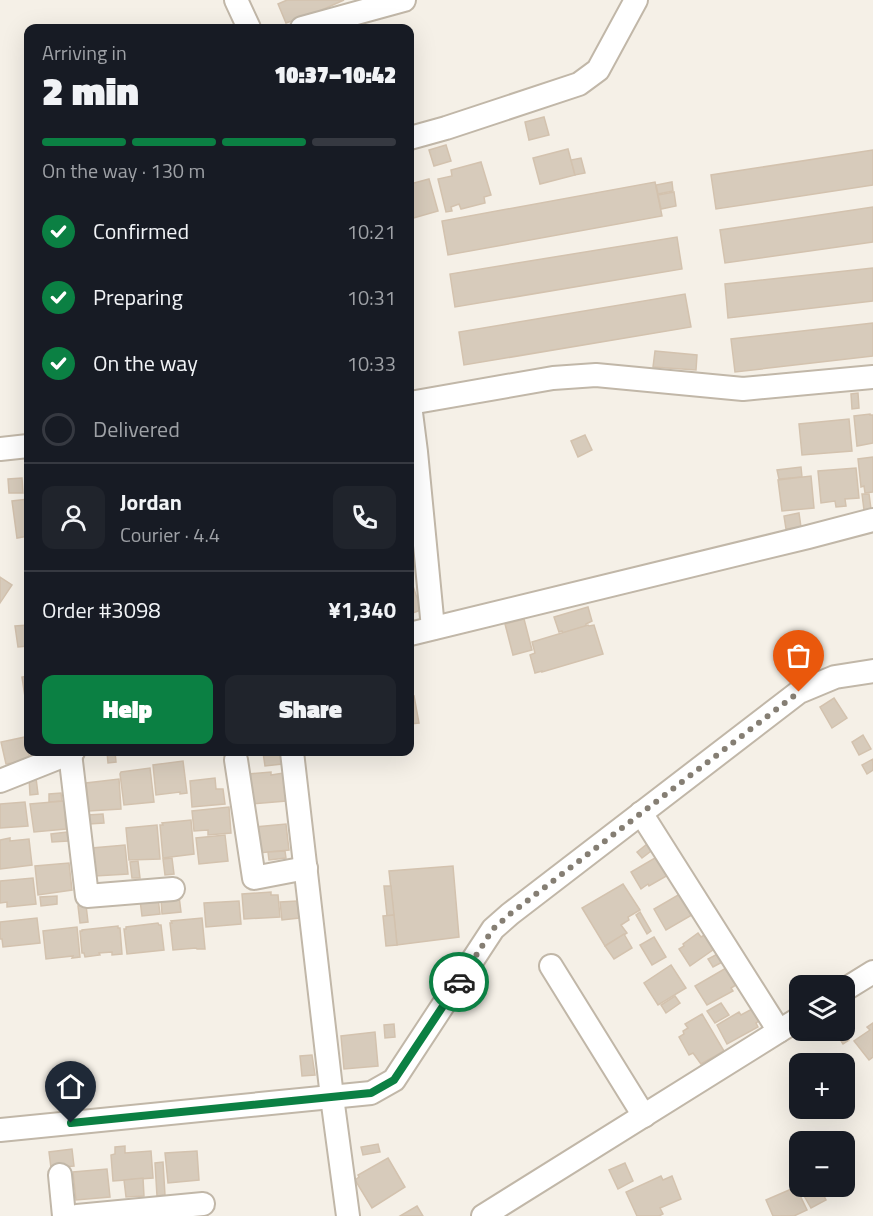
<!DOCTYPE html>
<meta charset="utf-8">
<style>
body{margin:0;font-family:"Titillium Web",sans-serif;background:#20242c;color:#f1f3f6;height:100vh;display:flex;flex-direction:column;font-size:22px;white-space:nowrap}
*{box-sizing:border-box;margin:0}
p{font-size:20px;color:#9ea1a6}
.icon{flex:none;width:33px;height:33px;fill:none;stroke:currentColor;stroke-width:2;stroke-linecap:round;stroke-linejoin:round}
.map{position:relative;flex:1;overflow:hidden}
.details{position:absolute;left:24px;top:24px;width:390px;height:732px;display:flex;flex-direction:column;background:#171b24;border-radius:12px;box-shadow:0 6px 24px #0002}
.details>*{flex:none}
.tools{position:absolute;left:789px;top:975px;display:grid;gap:12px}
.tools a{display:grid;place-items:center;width:66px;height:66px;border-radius:12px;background:#171b24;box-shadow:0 6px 24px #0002;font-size:30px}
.pin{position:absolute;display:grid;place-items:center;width:51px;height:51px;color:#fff;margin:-62px -26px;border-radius:50% 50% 50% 0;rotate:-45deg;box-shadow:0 0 6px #0007}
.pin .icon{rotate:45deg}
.courier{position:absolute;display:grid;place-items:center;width:60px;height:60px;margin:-30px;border:4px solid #0b8043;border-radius:50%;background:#fff;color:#222;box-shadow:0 2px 8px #0007}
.head em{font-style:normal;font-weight:800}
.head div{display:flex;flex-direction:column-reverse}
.head{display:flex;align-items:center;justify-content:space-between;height:102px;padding:0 18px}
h1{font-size:39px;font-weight:800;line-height:45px}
.bar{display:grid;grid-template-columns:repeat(4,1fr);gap:9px 6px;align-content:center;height:72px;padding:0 18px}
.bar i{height:8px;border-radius:4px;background:#363941}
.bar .current{background:#0b8043}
.bar p{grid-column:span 4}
.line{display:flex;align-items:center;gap:15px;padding:0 18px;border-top:2px solid #363941}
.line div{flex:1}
.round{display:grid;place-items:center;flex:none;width:63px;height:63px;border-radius:12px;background:#20242c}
ol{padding:0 18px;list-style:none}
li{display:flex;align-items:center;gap:18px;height:66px}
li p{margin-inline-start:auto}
li .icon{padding:6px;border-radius:50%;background:#0b8043;color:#fff;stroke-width:4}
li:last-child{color:#9ea1a6}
li i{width:33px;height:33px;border:3px solid #363941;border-radius:50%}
.cta{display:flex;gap:12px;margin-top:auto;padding:12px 18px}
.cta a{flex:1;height:69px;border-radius:12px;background:#0b8043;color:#fff;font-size:24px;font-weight:800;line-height:69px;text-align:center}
.cta a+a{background:#20242c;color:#f1f3f6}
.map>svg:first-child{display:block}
.building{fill:#d7cbbb;stroke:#d3c2ae;stroke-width:1.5}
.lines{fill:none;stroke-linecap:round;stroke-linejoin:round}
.minor-casing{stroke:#c1b7a8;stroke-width:26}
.minor{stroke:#fff;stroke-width:22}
.done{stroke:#857e73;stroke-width:6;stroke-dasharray:0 10.8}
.route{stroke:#0b8043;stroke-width:8}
</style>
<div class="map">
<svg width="873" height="1216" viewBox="0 0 873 1216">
<rect width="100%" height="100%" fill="#f5f0e7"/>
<!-- building -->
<g class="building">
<polygon points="287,0 344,0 297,21 297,19 286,23 278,4"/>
<polygon points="544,117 549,135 529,140 525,122"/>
<polygon points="446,145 451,161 434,166 429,150"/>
<polygon points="568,149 575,175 540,184 533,158"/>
<polygon points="873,150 873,185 716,209 711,175"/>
<polygon points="581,158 585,173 575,175 571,160"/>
<polygon points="481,162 491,195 484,197 485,203 461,209 459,204 451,207 452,211 446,212 438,179 452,176 451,170"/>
<polygon points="429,179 438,211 410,219 410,184"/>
<polygon points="655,182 662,216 448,255 442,221"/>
<polygon points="672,182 673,191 658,194 656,185"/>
<polygon points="674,192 676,206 661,209 658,195"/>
<polygon points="873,207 873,242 725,263 720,230"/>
<polygon points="677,237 682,269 455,307 450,274"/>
<polygon points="873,268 873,301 728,318 725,284"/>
<polygon points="685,294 691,327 464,365 459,332"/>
<polygon points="873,323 873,356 735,372 731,339"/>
<polygon points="655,351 697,355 696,370 653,367"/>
<polygon points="858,393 859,408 852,409 851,394"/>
<polygon points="870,414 870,415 873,415 873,443 857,446 854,416"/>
<polygon points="849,419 852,451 802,455 799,424"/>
<polygon points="585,435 592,450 578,457 571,441"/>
<polygon points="873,457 873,492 865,493 864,486 861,487 858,459"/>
<polygon points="801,467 802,477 779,479 777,470"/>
<polygon points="856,468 859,498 845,499 846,506 836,507 835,501 821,503 818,471"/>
<polygon points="811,476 814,508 782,511 778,480"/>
<polygon points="22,478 23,493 9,493 8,479"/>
<polygon points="862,494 869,494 871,509 864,510"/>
<polygon points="28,499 28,536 17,538 12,501"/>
<polygon points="799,513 801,527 786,529 784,516"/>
<polygon points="0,577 12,585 0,603"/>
<polygon points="410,577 421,610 410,614"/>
<polygon points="588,607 592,621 586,624 586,626 563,633 562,631 559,632 554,617"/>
<polygon points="524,619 532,650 513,655 505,624"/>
<polygon points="28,625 28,646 18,647 15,626"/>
<polygon points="588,625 589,626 594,625 603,654 542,672 542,671 535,673 530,655 535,653 532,642"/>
<polygon points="28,676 28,697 25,697 22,677"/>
<polygon points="414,696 419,723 410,724 410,697"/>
<polygon points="834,698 847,718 832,728 820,707"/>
<polygon points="863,735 871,749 859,755 852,742"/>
<polygon points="25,737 30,760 6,764 1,742"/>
<polygon points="107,752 115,752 116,762 108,763"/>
<polygon points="263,752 281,752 282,764 265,766"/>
<polygon points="873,759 873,770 867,774 862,765"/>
<polygon points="183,761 187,793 180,794 180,792 156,795 153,765"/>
<polygon points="150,768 154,802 124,805 120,774 121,772"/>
<polygon points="271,772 271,775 283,773 286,801 252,804 249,774"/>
<polygon points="29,778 36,778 38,794 30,795"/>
<polygon points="215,778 216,789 223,789 225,804 192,807 190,781"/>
<polygon points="119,779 121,809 89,811 86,783"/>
<polygon points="61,793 62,801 49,802 49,794"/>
<polygon points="64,801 66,829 34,832 30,804"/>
<polygon points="25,802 28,826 0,828 0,804"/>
<polygon points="229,807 231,833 208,835 208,830 194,831 192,811"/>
<polygon points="103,814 104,823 89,824 88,815"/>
<polygon points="191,820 194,854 163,858 160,825 163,825 162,823"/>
<polygon points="286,824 289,850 258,853 255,827"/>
<polygon points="157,825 160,859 129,860 126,828"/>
<polygon points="67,832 68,841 52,842 51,834"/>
<polygon points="225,835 228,861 199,864 196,838"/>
<polygon points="10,838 10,841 29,839 32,865 0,869 0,840"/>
<polygon points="651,841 655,848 642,858 637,852"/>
<polygon points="125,845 128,874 95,876 92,848"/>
<polygon points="285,851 286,858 269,860 268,852"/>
<polygon points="660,855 670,874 649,886 648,884 641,889 631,872"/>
<polygon points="172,858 174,874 165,875 163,859"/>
<polygon points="138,861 140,878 132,878 130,862"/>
<polygon points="69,863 72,890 38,895 35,866"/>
<polygon points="453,866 459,937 397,945 389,871"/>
<polygon points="33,878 36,904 7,907 7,902 0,903 0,881"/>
<polygon points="623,884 640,910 628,917 629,920 621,925 627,933 605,946 582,908"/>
<polygon points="384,886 391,886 394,915 387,916"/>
<polygon points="685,891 697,912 666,930 654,909"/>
<polygon points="271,892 271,895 278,895 280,917 244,919 242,894"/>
<polygon points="57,896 57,904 41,906 40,897"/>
<polygon points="179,896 181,912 162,914 161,898"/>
<polygon points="158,898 160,914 142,916 140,900"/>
<polygon points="239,901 241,924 206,927 204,903"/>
<polygon points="297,901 299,918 282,920 280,902"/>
<polygon points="86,905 88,922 80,923 78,906"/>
<polygon points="640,912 651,931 647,934 636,915"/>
<polygon points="394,915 397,945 386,946 383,916"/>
<polygon points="37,918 40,943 3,947 2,939 0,939 0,922"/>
<polygon points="202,918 205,949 197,949 196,948 173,950 170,923 172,923 171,921"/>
<polygon points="158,923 159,925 161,925 164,950 127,954 124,929 126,929 126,927"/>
<polygon points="118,926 118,928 120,928 122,954 112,955 112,952 99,953 100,955 85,957 84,953 82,953 80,931 82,931 82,930"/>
<polygon points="77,927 80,957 72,958 73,956 46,959 43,931"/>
<polygon points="698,933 701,937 708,933 717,947 690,966 679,949 684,946 683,944"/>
<polygon points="624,934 632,948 614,959 605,946"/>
<polygon points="654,937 666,957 652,965 640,945"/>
<polygon points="723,951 728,959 713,967 708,959"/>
<polygon points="671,965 686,988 658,1005 644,983"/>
<polygon points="726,968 736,985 731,988 733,991 707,1005 695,986"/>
<polygon points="675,996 680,1003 666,1013 661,1005"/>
<polygon points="721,1003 729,1015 715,1023 707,1011"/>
<polygon points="752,1009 759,1021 756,1023 758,1027 727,1044 717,1025 739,1012 741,1015"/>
<polygon points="702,1014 724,1051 701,1064 693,1053 689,1055 679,1037 684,1034 683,1031 688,1028 685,1024"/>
<polygon points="873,1023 873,1057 869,1060 854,1041 870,1030 867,1027"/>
<polygon points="394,1024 395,1037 385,1038 384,1025"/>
<polygon points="834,1030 843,1030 849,1040 843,1044"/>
<polygon points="375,1032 378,1066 344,1069 341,1036"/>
<polygon points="312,1055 315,1075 302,1076 300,1056"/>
<polygon points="378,1144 380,1152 363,1155 361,1147"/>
<polygon points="125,1146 125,1153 151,1151 153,1178 113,1181 111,1155 115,1154 115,1147"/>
<polygon points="72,1149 74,1166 51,1168 49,1152"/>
<polygon points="197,1151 199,1180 168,1183 165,1153"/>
<polygon points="388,1158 405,1187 372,1208 355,1180 359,1177 358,1175"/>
<polygon points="163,1162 165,1195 157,1196 155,1163"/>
<polygon points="625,1163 633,1181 618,1189 609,1170"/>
<polygon points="107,1169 110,1197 76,1200 73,1172"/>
<polygon points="661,1176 663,1180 672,1176 681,1199 660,1208 663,1214 659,1216 637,1216 626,1192"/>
<polygon points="143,1178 144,1196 126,1197 124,1180"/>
<polygon points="813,1186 819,1186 826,1200 811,1208 802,1192"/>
<polygon points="796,1187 807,1210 794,1216 773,1216 766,1200"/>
<polygon points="417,1206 423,1216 400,1216"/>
</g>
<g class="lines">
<defs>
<g id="minor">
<polyline points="236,0 249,28"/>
<polyline points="302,28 404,0"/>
<polyline points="410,138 446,128 579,84 598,70 636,0"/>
<polyline points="410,403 553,378 596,375 743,389 873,377"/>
<polyline points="410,405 416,452 433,628"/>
<polyline points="0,449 28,446"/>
<polyline points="410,634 808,537 873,520"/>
<polyline points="292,752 332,1097 348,1216"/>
<polyline points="70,753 87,896 173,889"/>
<polyline points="236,760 254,878 306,868"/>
<polyline points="0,781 73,752"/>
<polyline points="641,813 779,1031"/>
<polyline points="551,966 644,1116"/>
<polyline points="844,990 873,972"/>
<polyline points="0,1130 371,1093 394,1080 493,929 510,914 799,692 835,677 873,671"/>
<polyline points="60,1175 64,1216"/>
<polyline points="77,1216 203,1204"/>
<polyline points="483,1216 800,1018"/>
</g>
</defs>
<!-- minor casing -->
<use href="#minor" class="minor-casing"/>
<!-- minor -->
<use href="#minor" class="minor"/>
</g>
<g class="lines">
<!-- done -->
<polyline class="done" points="459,982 493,929 510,914 799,692"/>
<!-- route -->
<polyline class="route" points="71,1123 371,1093 394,1080 459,982"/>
</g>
</svg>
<div class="tools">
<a><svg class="icon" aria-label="layers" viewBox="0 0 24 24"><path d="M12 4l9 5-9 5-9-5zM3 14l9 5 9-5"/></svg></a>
<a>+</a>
<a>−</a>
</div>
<div class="pin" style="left:799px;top:692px;background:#ea580c"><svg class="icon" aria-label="bag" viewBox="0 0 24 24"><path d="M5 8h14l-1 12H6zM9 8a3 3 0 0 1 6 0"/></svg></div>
<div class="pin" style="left:71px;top:1123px;background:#1f2937"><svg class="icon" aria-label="home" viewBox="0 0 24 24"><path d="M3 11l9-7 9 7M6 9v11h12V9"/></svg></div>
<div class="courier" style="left:459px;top:982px"><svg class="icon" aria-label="car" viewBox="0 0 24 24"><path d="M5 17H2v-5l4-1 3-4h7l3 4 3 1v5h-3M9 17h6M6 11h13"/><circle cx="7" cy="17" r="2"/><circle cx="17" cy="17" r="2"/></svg></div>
<section class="details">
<div class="head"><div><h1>2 min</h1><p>Arriving in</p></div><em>10:37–10:42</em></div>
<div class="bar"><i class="current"></i><i class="current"></i><i class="current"></i><i></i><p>On the way · 130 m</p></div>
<ol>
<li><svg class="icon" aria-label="check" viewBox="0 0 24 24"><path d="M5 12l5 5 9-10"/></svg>Confirmed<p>10:21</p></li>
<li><svg class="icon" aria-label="check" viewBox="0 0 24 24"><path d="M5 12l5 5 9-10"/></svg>Preparing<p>10:31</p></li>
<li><svg class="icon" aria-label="check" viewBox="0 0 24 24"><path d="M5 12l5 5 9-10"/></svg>On the way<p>10:33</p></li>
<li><i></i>Delivered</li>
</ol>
<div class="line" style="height:108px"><a class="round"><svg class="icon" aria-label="person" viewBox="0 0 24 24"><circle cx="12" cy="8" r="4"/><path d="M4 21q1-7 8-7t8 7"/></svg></a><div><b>Jordan</b><p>Courier · 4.4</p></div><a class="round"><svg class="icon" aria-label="phone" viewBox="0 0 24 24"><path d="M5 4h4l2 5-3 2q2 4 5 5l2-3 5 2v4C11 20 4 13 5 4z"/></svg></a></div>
<div class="line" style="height:78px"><div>Order #3098</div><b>¥1,340</b></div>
<div class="cta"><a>Help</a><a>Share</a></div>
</section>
</div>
